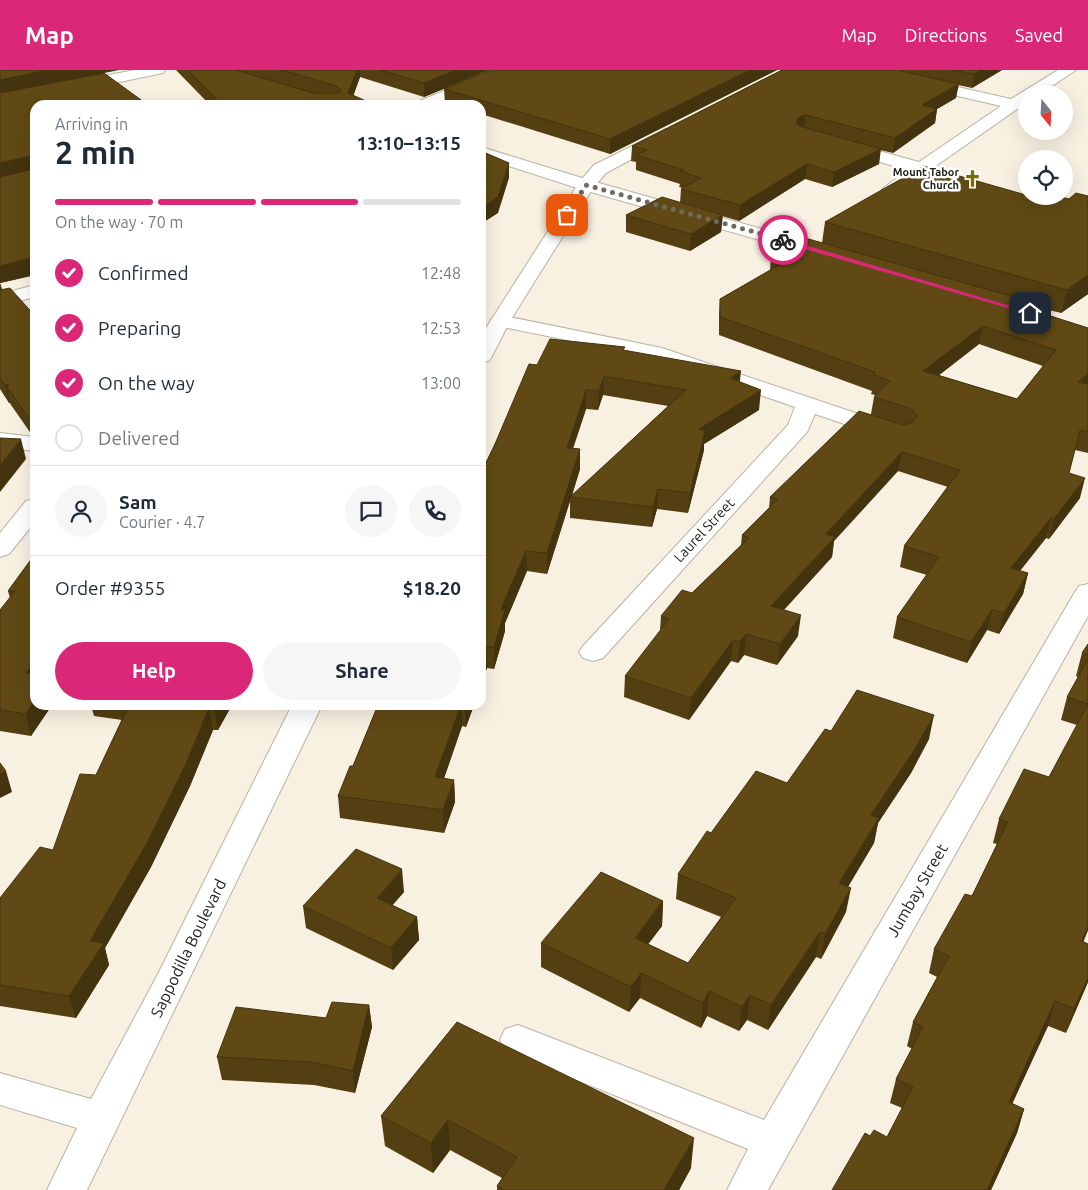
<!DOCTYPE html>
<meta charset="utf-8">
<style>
body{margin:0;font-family:Ubuntu,sans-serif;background:#f6f6f7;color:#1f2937;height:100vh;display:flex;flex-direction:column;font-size:19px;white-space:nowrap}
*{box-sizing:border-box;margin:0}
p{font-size:16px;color:#747a83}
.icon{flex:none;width:28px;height:28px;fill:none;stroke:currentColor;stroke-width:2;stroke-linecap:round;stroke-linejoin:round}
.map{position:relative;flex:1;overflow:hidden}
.details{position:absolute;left:30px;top:30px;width:456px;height:610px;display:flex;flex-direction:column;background:#fff;border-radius:15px;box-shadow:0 5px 20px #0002}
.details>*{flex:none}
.needle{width:32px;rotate:162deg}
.controls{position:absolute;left:1018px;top:15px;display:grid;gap:10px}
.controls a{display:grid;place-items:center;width:55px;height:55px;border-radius:50%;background:#fff;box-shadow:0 5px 20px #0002;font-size:25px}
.pin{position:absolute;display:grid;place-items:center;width:42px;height:42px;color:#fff;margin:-21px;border-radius:10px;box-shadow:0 2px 8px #0006}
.courier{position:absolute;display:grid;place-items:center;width:50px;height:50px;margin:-25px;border:4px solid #db2777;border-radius:50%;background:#fff;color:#222;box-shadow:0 1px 6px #0007}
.head em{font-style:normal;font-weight:700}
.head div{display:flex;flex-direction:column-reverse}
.head{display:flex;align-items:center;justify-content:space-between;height:85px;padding:0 25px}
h1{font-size:32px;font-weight:700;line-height:38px}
.bar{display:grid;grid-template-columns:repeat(4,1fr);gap:8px 5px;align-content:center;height:60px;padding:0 25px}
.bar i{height:6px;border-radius:4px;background:#e0e1e3}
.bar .active{background:#db2777}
.bar p{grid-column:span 4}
.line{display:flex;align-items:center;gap:12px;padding:0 25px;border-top:1px solid #e0e1e3}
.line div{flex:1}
.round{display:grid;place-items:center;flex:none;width:52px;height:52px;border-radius:26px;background:#f6f6f7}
ol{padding:0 25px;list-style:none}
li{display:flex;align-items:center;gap:15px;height:55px}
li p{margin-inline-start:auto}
li .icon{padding:5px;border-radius:50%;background:#db2777;color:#fff;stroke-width:4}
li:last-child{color:#747a83}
li i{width:28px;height:28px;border:2px solid #e0e1e3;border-radius:50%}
.action{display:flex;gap:10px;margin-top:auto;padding:10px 25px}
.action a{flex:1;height:58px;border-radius:30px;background:#db2777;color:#fff;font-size:20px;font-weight:700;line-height:58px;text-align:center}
.action a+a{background:#f6f6f7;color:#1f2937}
header{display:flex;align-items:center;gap:30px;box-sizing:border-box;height:70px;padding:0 25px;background:#db2777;color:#fff}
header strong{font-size:24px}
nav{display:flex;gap:28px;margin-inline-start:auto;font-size:18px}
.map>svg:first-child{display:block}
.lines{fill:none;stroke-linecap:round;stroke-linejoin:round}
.street-casing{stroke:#bab2a4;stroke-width:2}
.secondary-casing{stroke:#bab2a4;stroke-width:2}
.street{fill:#fff;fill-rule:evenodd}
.secondary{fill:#fff;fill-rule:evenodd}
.wall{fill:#533f11;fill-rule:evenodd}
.shaded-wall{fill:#43330e}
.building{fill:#604914;stroke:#43330e;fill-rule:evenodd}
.route{fill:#db2777}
.done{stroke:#6e6a61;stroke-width:5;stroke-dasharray:0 9}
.labels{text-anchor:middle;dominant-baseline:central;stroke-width:5;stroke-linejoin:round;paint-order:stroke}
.far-poi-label{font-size:11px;font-weight:bold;fill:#24221c;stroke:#fff;text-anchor:end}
.street-label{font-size:14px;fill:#24221c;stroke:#fff}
.near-street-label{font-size:16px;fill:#24221c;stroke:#fff}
</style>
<header>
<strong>Map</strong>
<nav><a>Map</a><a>Directions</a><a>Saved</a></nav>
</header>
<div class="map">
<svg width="1088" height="1120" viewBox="0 0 1088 1120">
<rect width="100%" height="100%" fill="#f8f0e1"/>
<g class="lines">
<defs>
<g id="street">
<polygon points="135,0 165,0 163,3 158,4 76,21 71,19 68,16 71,13 76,11"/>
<polygon points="494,0 514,0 512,3 436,35 415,35 417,32"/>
<polygon points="855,0 882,0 1011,29 1058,0 1076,0 1040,24 1026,24 1026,33 897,123 891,124 885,123 882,119 908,100 837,80 835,76 837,72 843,71 919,92 1001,36 862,4 857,3"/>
<polygon points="481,77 592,111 837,180 839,184 837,188 830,190 823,188 580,119 481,87"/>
<polygon points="35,215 35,227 0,236 0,224"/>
<polygon points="500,245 662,278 894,356 897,361 894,366 886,368 815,344 807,362 603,588 593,591 583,588 579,582 583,576 788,355 795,337 650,287 493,255 490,251 493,247"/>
<polygon points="0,363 35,367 35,381 0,377"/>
<polygon points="35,429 35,452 9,484 0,487 0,463 26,431"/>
<polygon points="1088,514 1088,546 768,1120 727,1120 748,1079 505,981 500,970 505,959 518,955 764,1050 1075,522 1079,516"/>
</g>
<g id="secondary">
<polygon points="666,59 672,61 674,64 672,67 606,103 593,118 510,251 492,286 489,291 481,292 481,266 580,111 594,95"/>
<polygon points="292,635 322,635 87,1120 47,1120 77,1058 0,1035 0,1003 91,1029 158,904"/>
</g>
</defs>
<!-- street casing -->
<use href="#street" class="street-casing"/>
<!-- secondary casing -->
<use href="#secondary" class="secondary-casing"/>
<!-- street -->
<use href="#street" class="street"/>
<!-- secondary -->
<use href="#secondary" class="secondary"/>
</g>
<!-- wall -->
<g class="wall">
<polygon points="0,0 105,3 35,35 35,205 0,213 2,219 35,246 35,365 32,365 11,335 10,333 9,333 0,319"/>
<polygon points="176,0 489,0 424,27 360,7 353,26 375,35 210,35"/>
<polygon points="491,0 777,0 610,84 481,44 481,35 451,35 445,33 444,19"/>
<polygon points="782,0 1002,0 972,18 958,15 956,28 937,39 935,53 893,83 880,80 879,94 832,117 805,109 739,151 722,146 721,162 690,181 626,162 626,145 680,133 681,119 683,118 679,117 680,114 636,100 636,92 631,91 632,76"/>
<path d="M1088,126V224L1061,243L1049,240L1048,245L1088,258V383L1075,380L1069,403L1080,428L1049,469L1046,468L1020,501L1028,503L1023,524L999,564L987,560L967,593L893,568L897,547L927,505L900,497L904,476L948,417L898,401L834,471L832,487L784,540L798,566L777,595L744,585L738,593L731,591L689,650L624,627L625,606L660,561L661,546L692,523L741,475L742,465L769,439L770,427L871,344L874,327L875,325L871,324L872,321L719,265V247L720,229L770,200L771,187L822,173L825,152L1038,128L1069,129ZM979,274L1043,296L1017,329L939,305Z"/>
<path d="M624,280L740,312L759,340L704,374V380L688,443L657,439L652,457L570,448V431L547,504L527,501L505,553V561L494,599L487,598L481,614L495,374L537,295ZM603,325L668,336L572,426L580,399V379L573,378L586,339L598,340Z"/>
<polygon points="35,484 35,635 52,635 31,666 0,661 0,540 10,528 8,521"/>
<polygon points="1088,574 1088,860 1083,872 1088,912 1066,963 1048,956 1012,1034 1024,1039 1017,1063 991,1120 832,1120 870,1066 887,1067 902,1038 890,1033 896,1009 912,979 907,976 913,952 937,907 929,903 934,879 972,826 997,774 993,773 999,749 1049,707 1077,655 1061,650 1067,627 1078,607 1076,606 1082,583"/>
<polygon points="91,635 232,635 218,660 213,660 190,716 151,797 105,878 109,895 76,948 0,936 0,828 53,780 96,705 122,650 94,646"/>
<polygon points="378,635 474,635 466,657 462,656 444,708 454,710 455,732 444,763 340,748 338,726 353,696"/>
<polygon points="831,661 929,669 911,703 878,753 874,773 848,817 846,842 821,889 816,887 768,960 747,950 739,961 707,946 701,958 640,928 629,942 541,897 541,873 663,831 662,856 648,874 688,893 721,847 676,829 678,804 711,763 787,713"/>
<polygon points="404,822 392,835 417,847 419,870 393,900 306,858 303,836"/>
<polygon points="369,935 372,957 355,1023 314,1015 222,1010 217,987 326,948"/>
<polygon points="457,952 691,1098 679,1120 497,1120 497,1116 502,1108 450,1080 433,1103 385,1076 381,1046"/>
</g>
<!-- shaded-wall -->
<g class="shaded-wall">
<polygon points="48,0 119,0 0,24 0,10"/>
<polygon points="357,0 360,0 360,7 350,35 348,23"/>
<polygon points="456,0 489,0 424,27 424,13"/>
<polygon points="750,0 777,0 610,84 610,69"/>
<polygon points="981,0 1002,0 972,18 974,4"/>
<polygon points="959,14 956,28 937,39 935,53 893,83 895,68 922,35"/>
<polygon points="806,45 804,59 794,67 796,52 799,47"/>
<polygon points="881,79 879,94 832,117 834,102"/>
<polygon points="31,86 35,101 0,109 0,93"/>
<polygon points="509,93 509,108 498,143 484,152 481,159 481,142 483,137"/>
<polygon points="807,94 805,109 739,151 740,135"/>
<polygon points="723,145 721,162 690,181 691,164"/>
<polygon points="35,187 35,205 0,213 2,222 0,223 0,196"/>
<polygon points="1088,205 1088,224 1061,243 1067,220"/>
<polygon points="1050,237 1046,255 1041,243"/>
<polygon points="983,256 979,274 920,320 923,301"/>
<polygon points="741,301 739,320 730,308"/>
<polygon points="1088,304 1088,319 1078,312"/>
<polygon points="604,306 603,325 598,340 599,321"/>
<polygon points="9,314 7,317 10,333 9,333 5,315"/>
<polygon points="586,320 586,339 567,397 567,378"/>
<polygon points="761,320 759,340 704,374 704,380 688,443 690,423 699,359"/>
<polygon points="21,369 26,389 0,422 0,395"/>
<polygon points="580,379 580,399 571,427 570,427 570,431 547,504 547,483"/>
<polygon points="902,382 898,401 834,471 832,487 768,557 771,536 826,464"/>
<polygon points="1085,408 1080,428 1049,469 1054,449"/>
<polygon points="658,419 657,439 652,457 653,437"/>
<polygon points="1051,448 1046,468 1006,518 1011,498"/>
<polygon points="526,481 527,501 505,553 505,561 494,599 494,577 501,539"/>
<polygon points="1028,503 1023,524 999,564 1004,543"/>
<polygon points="992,540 987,560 967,593 971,572"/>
<polygon points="801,545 798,566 777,595 780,574"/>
<polygon points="746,564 744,585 738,593 740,572"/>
<polygon points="733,570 731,591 689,650 691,628"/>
<polygon points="486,577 487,598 481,614 481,591"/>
<polygon points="35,591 35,620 26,603"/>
<polygon points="35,630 35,635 52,635 31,666 26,644"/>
<polygon points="216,635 232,635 218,660 214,639"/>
<polygon points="461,635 462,656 437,729 435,707"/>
<polygon points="465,635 474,635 466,657"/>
<polygon points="209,638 213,660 190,716 151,797 105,878 109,895 76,948 69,926 90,871"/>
<polygon points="934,645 929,669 911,703 878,753 874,773 835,838 839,813 871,745"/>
<polygon points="6,701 12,722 0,728 0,704"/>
<polygon points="454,710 455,732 444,763 443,740"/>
<polygon points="402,799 404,822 379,851 377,828"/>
<polygon points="851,818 846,842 821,889 825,864"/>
<polygon points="663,831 662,856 634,893 635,868"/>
<polygon points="417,847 419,870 393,900 391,878"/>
<polygon points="1088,856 1088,860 1074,895 1082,871"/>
<polygon points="820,862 816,887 768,960 771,935"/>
<polygon points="641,903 640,928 629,942 631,917"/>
<polygon points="1088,907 1088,912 1066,963 1074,939"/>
<polygon points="709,921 707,946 701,958 703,933"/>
<polygon points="750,925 747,950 739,961 742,937"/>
<polygon points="1055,931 1048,956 1002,1056 1009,1032"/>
<polygon points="369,935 372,957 355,1023 353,1001"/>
<polygon points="1024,1039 1017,1063 991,1120 987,1120"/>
<polygon points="448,1050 450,1080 433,1103 431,1073"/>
<polygon points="694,1068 691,1098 679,1120 664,1120"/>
</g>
<!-- building -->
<g class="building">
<polygon points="0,0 48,0 0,10"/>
<polygon points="188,0 236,0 313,23 339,23 341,21 337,16 282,0 357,0 348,23 375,35 222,35"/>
<polygon points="380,0 456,0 424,13"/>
<polygon points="491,0 750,0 610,69 444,19"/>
<polygon points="782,0 897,0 959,14 922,35 937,39 895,68 806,45 799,47 796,52 799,56 881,79 834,102 807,94 740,135 681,119 701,108 680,101 684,100 636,85 647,80 632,76"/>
<polygon points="954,0 981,0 974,4"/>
<polygon points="104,3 148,35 35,35 35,187 0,196 0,107 33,99 34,88 31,86 0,93 0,23"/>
<polygon points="481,81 509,93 498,127 483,137 481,142"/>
<polygon points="924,96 1026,125 1026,126 1032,126 1038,128 1040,126 1058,126 1069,129 1076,123 1088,126 1088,205 1067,220 825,152"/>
<polygon points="662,127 723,145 691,164 626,145"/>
<path d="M805,168L1050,237L1041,243L1088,258V304L1078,312L1088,314V362L1080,360L1069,403L1085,408L1054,449L1051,448L1011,498L1028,503L1004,543L992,540L971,572L897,547L939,487L904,476L960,400L902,382L826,464L835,467L771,536L801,545L780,574L746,564L740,572L733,570L691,628L625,606L669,549L661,546L682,520L692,523L749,468L742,465L778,429L770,427L859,341L903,355L912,353L917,346L912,339L874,327L890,311L874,305L875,302L720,247V229L786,191L771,187ZM983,256L1056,280L1017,329L923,301Z"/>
<polygon points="10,218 35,246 35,353 34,355 32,348 28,347 7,317 9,314 5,315 0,308 0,220"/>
<polygon points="550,269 625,277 623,280 741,301 730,308 761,320 699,359 705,361 690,423 658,419 653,437 570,427 686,320 604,306 599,321 586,320 567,378 580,379 547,483 526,481 501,539 505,540 494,577 486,577 481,591 481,403 495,374 529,294 537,295"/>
<polygon points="0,368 21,369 0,395"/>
<polygon points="35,484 35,591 26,603 35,604 35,630 26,644 0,640 0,540 15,521 8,521"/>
<polygon points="1088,574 1088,585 1082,583"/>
<polygon points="1088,589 1088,634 1067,627"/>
<polygon points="857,620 934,645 915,679 871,745 879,748 839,813 851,818 825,864 820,862 771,935 750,925 742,937 709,921 703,933 641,903 631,917 541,873 601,802 663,831 635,868 688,893 736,828 678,804 707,761 711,763 756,701 787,713 825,659 831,661"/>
<polygon points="1088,634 1088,856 1082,871 1088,874 1088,907 1074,939 1055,931 1009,1032 1024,1039 987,1120 832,1120 865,1063 870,1066 874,1060 887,1067 913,1017 896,1009 923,957 913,952 949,886 934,879 965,824 972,826 1008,752 999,749 1024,699 1049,707"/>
<polygon points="129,635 216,635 214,639 209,638 186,694 146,775 90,871 104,873 69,926 0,915 0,828 40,777 53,780 80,704 96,705"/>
<polygon points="378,635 461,635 435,707 454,710 443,740 338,726 350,696 353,696"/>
<polygon points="0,693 6,701 0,704"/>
<polygon points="356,779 402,799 377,828 417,847 391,878 303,836"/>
<polygon points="332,932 369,935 353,1001 311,992 217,987 236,937 326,948"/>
<polygon points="457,952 694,1068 664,1120 504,1120 497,1116 517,1087 448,1050 431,1073 381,1046"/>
</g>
<!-- route -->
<polygon class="route" points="781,169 785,169 1034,243 1028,244 781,172"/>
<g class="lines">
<!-- done -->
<polyline class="done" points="567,145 586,115 783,170"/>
</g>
<!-- icons -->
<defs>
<symbol id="church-bare" viewBox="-9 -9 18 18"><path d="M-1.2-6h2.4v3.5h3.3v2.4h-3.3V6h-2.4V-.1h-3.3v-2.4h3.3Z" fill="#796c06" stroke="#fff" stroke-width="2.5" paint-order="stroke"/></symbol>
</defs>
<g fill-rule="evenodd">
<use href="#church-bare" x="960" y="96" width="25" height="25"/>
</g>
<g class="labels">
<!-- far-poi labels -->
<g class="far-poi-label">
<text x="959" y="102">Mount Tabor<tspan x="959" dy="13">Church</tspan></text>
</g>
<!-- street labels -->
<g class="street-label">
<text transform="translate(704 460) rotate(-47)">Laurel Street</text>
</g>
<!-- near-street labels -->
<g class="near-street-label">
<text transform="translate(917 820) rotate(-60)">Jumbay Street</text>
<text transform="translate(188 878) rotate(-64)">Sappodilla Boulevard</text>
</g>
</g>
</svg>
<div class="controls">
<a><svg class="needle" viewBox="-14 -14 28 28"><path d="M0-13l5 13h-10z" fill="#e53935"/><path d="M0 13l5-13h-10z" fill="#747a83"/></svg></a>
<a><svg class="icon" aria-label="locate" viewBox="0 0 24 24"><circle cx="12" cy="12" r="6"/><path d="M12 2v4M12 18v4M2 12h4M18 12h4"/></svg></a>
</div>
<div class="pin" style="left:567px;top:145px;background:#ea580c"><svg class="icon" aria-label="bag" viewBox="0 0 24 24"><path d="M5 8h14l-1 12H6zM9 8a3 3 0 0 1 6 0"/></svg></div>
<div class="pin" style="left:1030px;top:243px;background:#1f2937"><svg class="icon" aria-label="home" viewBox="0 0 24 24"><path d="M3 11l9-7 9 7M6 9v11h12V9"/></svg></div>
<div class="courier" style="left:783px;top:170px"><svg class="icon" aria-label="bike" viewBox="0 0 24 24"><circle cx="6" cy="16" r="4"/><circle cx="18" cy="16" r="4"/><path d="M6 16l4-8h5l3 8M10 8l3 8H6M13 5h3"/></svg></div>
<section class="details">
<div class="head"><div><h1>2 min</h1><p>Arriving in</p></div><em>13:10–13:15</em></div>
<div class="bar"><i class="active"></i><i class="active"></i><i class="active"></i><i></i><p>On the way · 70 m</p></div>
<ol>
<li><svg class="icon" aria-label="check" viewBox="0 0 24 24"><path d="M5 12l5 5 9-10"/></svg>Confirmed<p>12:48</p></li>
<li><svg class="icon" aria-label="check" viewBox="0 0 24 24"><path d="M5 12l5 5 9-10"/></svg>Preparing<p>12:53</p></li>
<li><svg class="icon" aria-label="check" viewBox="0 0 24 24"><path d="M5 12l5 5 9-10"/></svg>On the way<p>13:00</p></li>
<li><i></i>Delivered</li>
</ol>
<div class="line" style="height:90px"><a class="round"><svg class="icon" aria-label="person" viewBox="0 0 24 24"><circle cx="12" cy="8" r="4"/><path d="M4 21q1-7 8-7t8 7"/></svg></a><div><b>Sam</b><p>Courier · 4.7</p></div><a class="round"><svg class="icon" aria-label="chat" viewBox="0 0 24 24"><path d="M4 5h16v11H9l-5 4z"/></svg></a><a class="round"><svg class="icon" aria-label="phone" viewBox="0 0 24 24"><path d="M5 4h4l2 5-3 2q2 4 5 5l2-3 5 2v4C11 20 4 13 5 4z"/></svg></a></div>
<div class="line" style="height:65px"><div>Order #9355</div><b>$18.20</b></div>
<div class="action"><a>Help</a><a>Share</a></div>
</section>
</div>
